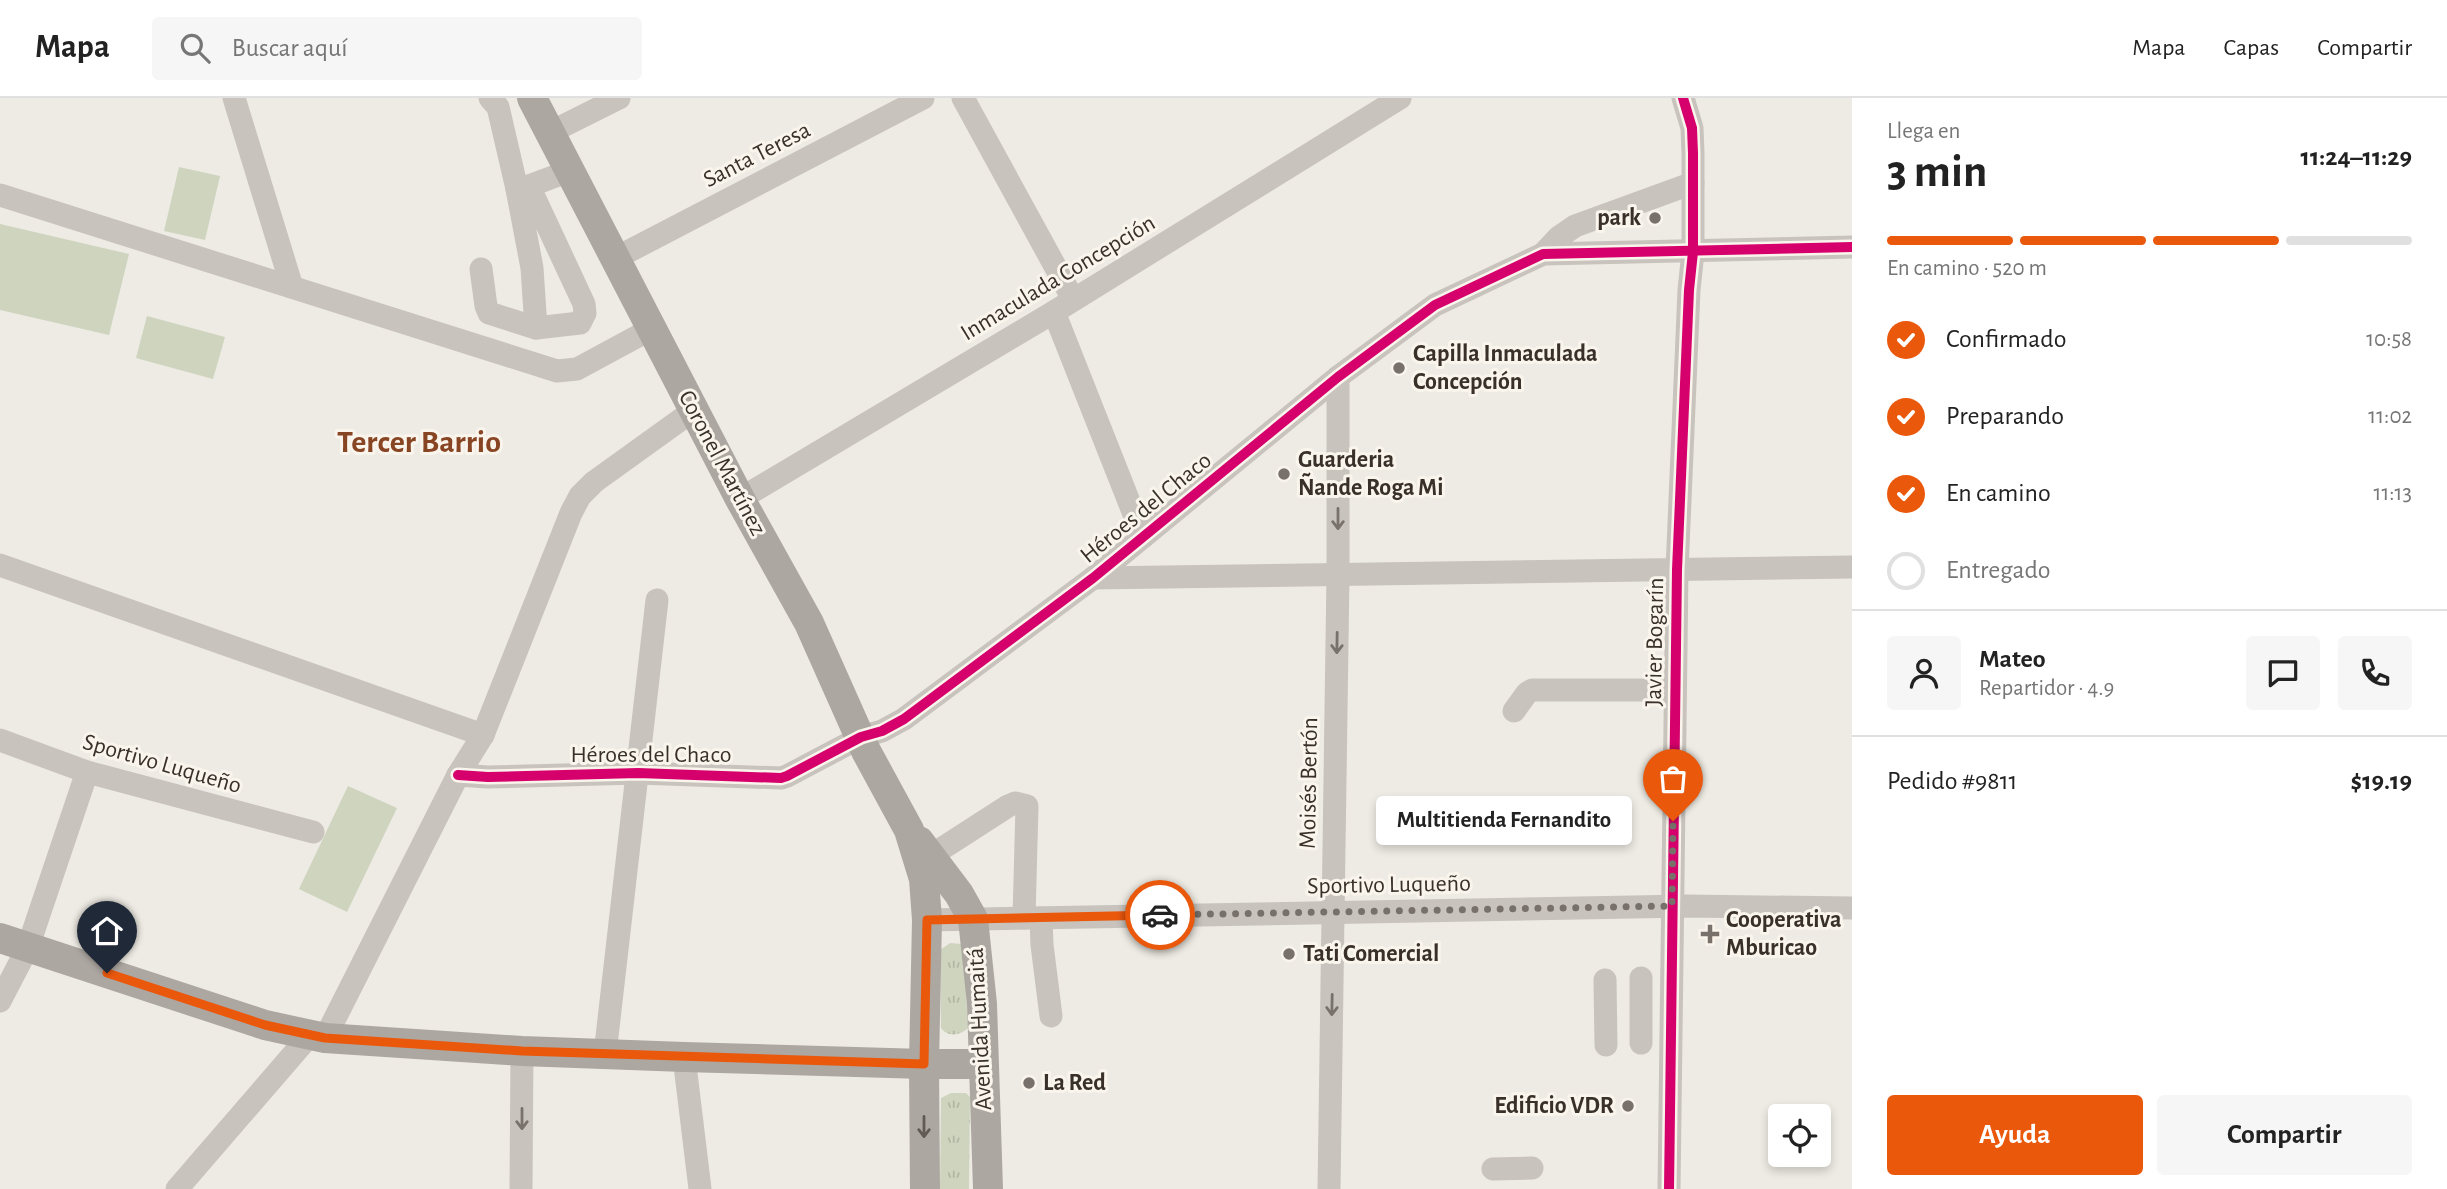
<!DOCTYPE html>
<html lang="es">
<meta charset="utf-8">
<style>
body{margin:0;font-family:"Alegreya Sans",sans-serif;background:#f6f6f6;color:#222;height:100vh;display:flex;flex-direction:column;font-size:26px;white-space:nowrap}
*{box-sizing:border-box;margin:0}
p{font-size:23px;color:#767676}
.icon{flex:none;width:38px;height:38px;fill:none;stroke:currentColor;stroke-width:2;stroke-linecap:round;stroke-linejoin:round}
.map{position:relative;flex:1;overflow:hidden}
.side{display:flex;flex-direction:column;background:#fff;width:595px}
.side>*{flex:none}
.buttons{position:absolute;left:1768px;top:1006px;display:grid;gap:14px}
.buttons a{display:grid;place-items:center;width:63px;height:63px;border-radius:7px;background:#fff;box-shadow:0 4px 10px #0003;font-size:35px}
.pin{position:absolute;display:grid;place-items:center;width:60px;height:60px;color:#fff;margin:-72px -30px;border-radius:50% 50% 50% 0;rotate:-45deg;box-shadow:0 0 7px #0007}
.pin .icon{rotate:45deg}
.courier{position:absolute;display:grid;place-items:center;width:70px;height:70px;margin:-35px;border:5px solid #ea580c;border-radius:50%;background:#fff;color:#222;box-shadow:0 2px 9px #0007}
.bubble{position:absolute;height:49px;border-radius:7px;background:#fff;box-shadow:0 4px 10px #0003;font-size:23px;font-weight:700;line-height:49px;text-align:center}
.overview em{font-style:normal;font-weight:700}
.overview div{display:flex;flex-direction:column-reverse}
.overview{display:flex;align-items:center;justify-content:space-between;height:119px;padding:0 35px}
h1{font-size:46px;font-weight:700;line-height:52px}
.bar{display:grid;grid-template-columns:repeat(4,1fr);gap:10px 7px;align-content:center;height:84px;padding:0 35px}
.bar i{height:9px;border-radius:5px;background:#e0e0e0}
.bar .selected{background:#ea580c}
.bar p{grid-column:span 4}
.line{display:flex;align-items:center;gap:18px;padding:0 35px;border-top:2px solid #e0e0e0}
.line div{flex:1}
.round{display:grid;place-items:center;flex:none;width:74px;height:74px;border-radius:7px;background:#f6f6f6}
ol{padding:0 35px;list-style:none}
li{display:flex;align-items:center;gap:21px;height:77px}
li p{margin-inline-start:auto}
li .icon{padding:7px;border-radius:50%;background:#ea580c;color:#fff;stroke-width:4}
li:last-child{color:#767676}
li i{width:38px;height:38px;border:4px solid #e0e0e0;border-radius:50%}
.primary-button{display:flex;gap:14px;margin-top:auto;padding:14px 35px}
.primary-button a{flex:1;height:80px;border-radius:7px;background:#ea580c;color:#fff;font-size:28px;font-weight:700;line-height:80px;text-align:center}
.primary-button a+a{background:#f6f6f6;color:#222}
header{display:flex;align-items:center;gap:42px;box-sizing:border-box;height:98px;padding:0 35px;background:#fff;border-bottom:2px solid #e0e0e0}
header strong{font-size:33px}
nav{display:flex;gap:38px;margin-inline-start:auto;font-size:24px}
.search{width:490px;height:63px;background:#f6f6f6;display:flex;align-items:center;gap:18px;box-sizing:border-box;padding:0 24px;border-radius:7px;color:#767676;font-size:26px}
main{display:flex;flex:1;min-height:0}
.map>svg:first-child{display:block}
.grass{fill:url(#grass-tufts)}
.garden{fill:#ced4be}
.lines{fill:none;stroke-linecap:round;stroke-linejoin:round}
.minor{stroke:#c8c3bd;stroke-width:23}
.major{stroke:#ada7a2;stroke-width:30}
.cycleway-casing{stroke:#faf5ec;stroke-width:15}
.cycleway{stroke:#d6006c;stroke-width:10}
.oneway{stroke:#79726c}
.oneway2{stroke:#625a54}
.done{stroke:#78716b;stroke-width:7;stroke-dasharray:0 12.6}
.route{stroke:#ea580c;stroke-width:9}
.poi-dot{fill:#78716b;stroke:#faf5ec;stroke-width:2.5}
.labels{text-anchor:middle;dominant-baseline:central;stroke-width:6;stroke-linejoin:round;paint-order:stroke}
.street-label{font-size:24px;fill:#39302a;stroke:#faf5ec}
.poi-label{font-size:24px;font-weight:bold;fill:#39302a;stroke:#faf5ec;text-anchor:start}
.district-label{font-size:32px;font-weight:bold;fill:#884523;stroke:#faf5ec}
</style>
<header>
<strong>Mapa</strong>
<div class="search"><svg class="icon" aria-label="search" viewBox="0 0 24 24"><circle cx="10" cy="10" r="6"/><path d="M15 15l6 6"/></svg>Buscar aquí</div>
<nav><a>Mapa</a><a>Capas</a><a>Compartir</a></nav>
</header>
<main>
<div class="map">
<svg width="1852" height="1091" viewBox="0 0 1852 1091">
<defs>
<pattern id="grass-tufts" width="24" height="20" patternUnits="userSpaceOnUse" patternTransform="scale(1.75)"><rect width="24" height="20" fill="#ced4be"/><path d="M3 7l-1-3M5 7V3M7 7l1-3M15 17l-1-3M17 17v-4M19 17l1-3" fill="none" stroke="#b2b6a3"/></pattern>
</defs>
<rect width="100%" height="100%" fill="#eeebe4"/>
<!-- grass -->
<g class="grass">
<path d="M950,845L962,846L964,851L968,930C960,938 947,939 941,930L940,852Z"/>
<polygon points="951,995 966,995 970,999 969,1091 940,1091 941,1000"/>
</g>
<!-- garden -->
<g class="garden">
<polygon points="179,69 220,78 205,142 164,133"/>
<polygon points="0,126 129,156 109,237 0,212"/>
<polygon points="147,218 225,239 213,281 136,260"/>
<polygon points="348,688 397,710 347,814 299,791"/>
</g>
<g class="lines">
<!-- minor -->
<g class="minor">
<polyline points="234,0 292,189"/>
<polyline points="490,0 498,9 517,91 529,88"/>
<polyline points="963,0 1073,201"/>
<polyline points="549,35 619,0"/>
<polyline points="517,91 532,170 536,230 580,225 585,215 584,206 529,88 569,73"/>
<polyline points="0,97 557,273 577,271 651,231"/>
<polyline points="1543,156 1559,139 1575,128 1693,85"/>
<polyline points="614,161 923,0"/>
<polyline points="481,171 486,208 489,215 536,230"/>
<polyline points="1054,214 1143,439"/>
<polyline points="740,401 1054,214 1400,0"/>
<polyline points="0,467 483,637"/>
<polyline points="1093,480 1852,469"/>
<polyline points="1514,613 1527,595 1532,592 1675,592"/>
<polyline points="0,642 87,674 313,734"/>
<polyline points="458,677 488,679 638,675 781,680 787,678 861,639 882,633 904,621 1093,480 1338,279 1435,207 1543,156 1852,149"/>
<polyline points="932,757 1008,708 1015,705 1027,708 1024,820"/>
<polyline points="1041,820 1042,847 1051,918"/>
<polyline points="927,822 1687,808 1852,810"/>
<polyline points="1605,882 1606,947"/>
<polyline points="0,903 28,849 87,674"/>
<polyline points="325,940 458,677 483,637 571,415 580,398 594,384 694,312"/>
<polyline points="1641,945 1641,880"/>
<polyline points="605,956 657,502"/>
<polyline points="684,959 700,1091"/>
<polyline points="1493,1071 1532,1070"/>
<polyline points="177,1091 310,937"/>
<polyline points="521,1091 522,953"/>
<polyline points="1329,1091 1338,477 1338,279"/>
<polyline points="1669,1091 1677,472 1689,192 1693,154 1693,55 1692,30 1683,0"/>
</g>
<!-- major -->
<g class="major">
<polyline points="532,0 740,401 809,525 866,653 909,732 924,781 927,822 924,966 925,1091"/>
<polyline points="919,743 959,796 973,821 982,906 988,1091"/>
<polyline points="0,840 265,927 325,940 522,953 684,959 924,966 983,966"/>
</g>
<defs>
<g id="cycleway">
<polyline points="458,677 488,679 638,675 781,680 787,678 861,639 882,633 904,621 1093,480 1338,279 1435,207 1543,156 1852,149"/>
<polyline points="1669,1091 1677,472 1689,192 1693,154 1693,55 1692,30 1683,0"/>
</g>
</defs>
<!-- cycleway casing -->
<use href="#cycleway" class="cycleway-casing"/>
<!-- cycleway -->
<use href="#cycleway" class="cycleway"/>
</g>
<!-- one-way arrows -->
<defs><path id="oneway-shaft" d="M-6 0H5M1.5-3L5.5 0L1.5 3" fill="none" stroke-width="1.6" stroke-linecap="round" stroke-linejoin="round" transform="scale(1.75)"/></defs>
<g class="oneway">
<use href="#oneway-shaft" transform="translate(1338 421) rotate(90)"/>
<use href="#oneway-shaft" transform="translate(1337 545) rotate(91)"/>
<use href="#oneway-shaft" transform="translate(1332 907) rotate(91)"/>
<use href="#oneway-shaft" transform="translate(522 1021) rotate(90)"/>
</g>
<use class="oneway2" href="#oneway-shaft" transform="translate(924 1029) rotate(90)"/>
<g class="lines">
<!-- done -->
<polyline class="done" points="1160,817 1672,808 1673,723"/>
<!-- route -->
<polyline class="route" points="107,875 265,927 325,940 522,953 924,966 927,822 1160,817"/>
</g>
<!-- markers -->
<g class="poi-dot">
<circle cx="1655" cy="120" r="7"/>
<circle cx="1399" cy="270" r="7"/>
<circle cx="1284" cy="376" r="7"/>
<path d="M1706.5 825.5h7v7h7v7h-7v7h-7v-7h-7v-7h7z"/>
<circle cx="1289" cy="856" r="7"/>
<circle cx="1029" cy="985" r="7"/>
<circle cx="1628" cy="1008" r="7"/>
</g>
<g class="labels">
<!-- street labels -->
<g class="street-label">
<text transform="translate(757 57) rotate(-27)">Santa Teresa</text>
<text transform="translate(1058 180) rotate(-31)">Inmaculada Concepción</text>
<text transform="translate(722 365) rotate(62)">Coronel Martínez</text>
<text transform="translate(1146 410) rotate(-39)">Héroes del Chaco</text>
<text transform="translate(1655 544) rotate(-89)">Javier Bogarín</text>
<text x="651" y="657">Héroes del Chaco</text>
<text transform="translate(162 666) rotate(16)">Sportivo Luqueño</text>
<text transform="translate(1309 685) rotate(-89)">Moisés Bertón</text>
<text transform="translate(1389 787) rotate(-1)">Sportivo Luqueño</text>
<text transform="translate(980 931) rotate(-93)">Avenida Humaitá</text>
</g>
<!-- poi labels -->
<g class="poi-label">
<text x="1641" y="120" text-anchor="end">park</text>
<text x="1413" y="256">Capilla Inmaculada<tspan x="1413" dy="28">Concepción</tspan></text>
<text x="1298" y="362">Guarderia<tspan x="1298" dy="28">Ñande Roga Mi</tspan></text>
<text x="1726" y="822">Cooperativa<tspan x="1726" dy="28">Mburicao</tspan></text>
<text x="1303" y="856">Tati Comercial</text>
<text x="1043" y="985">La Red</text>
<text x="1614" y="1008" text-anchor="end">Edificio VDR</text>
</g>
<!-- district labels -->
<g class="district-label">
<text x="419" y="344">Tercer Barrio</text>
</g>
</g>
</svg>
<div class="buttons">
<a><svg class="icon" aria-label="locate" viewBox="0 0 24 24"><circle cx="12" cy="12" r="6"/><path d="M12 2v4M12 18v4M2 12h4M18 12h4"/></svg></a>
</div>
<div class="pin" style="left:1673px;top:723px;background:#ea580c"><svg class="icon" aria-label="bag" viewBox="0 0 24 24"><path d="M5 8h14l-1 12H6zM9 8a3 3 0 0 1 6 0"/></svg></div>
<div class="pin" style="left:107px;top:875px;background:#1f2937"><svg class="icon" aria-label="home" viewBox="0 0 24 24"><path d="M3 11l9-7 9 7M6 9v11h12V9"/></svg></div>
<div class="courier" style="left:1160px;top:817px"><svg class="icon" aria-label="car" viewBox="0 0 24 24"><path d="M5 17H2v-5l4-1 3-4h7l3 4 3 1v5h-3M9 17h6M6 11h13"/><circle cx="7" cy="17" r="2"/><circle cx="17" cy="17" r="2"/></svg></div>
<div class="bubble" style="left:1376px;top:698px;width:256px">Multitienda Fernandito</div>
</div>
<section class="side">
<div class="overview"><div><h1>3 min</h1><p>Llega en</p></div><em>11:24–11:29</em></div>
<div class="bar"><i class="selected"></i><i class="selected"></i><i class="selected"></i><i></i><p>En camino · 520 m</p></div>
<ol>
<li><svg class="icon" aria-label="check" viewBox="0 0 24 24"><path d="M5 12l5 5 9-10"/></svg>Confirmado<p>10:58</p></li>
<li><svg class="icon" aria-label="check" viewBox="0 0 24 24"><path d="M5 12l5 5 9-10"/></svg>Preparando<p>11:02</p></li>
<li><svg class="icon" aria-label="check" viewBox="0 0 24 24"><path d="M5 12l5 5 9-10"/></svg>En camino<p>11:13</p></li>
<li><i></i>Entregado</li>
</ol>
<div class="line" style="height:126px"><a class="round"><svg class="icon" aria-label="person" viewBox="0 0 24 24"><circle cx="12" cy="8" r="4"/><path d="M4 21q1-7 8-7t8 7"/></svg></a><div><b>Mateo</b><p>Repartidor · 4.9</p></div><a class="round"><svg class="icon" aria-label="chat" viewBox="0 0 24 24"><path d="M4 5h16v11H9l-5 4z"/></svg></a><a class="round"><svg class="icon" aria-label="phone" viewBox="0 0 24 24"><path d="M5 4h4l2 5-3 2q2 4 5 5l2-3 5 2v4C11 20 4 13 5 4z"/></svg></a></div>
<div class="line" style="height:91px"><div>Pedido #9811</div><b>$19.19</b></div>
<div class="primary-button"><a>Ayuda</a><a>Compartir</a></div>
</section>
</main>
